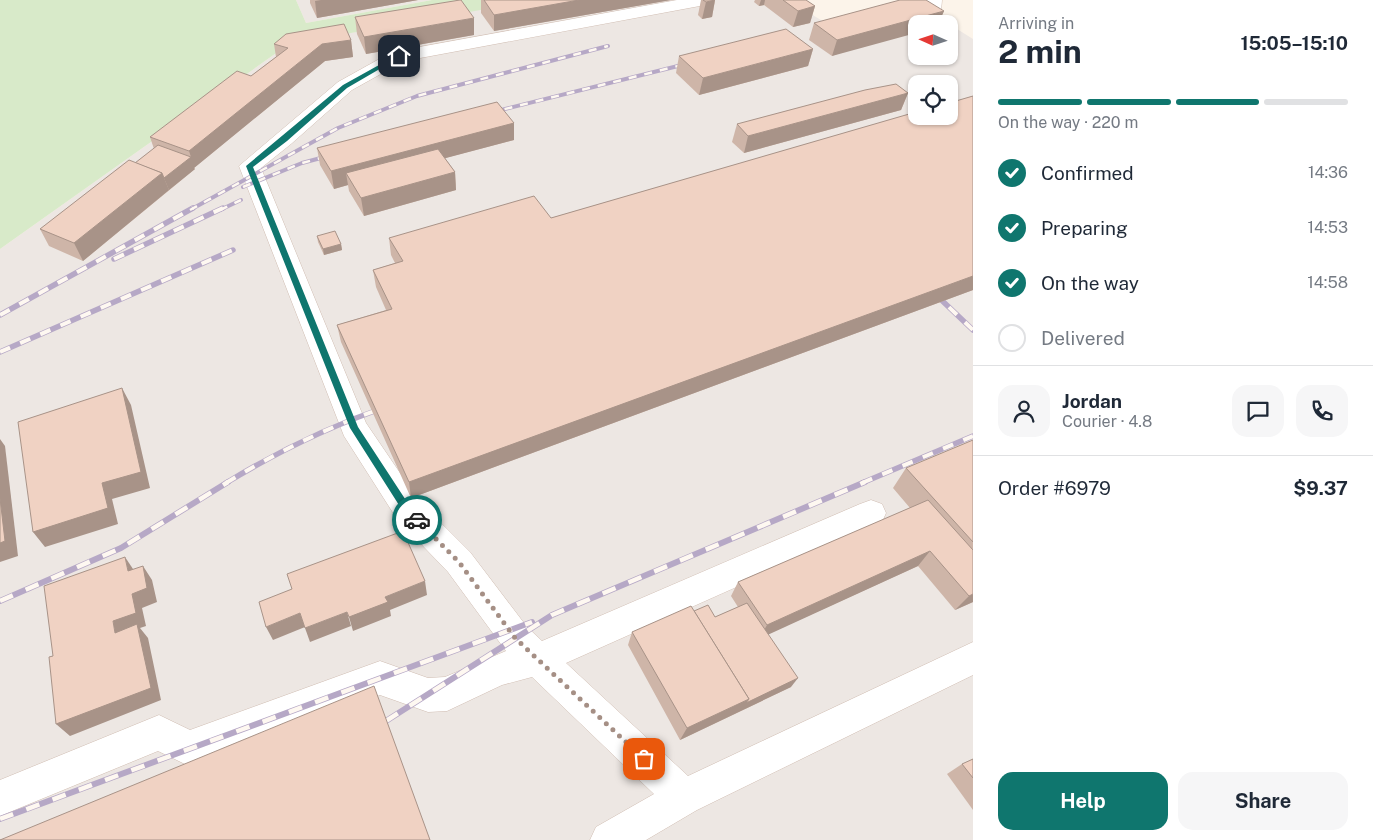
<!DOCTYPE html>
<meta charset="utf-8">
<style>
body{margin:0;font-family:"Public Sans",sans-serif;background:#f6f6f7;color:#1f2937;height:100vh;display:flex;flex-direction:column;font-size:19px;white-space:nowrap}
*{box-sizing:border-box;margin:0}
p{font-size:16px;color:#747a83}
.icon{flex:none;width:28px;height:28px;fill:none;stroke:currentColor;stroke-width:2;stroke-linecap:round;stroke-linejoin:round}
.map{position:relative;flex:1;overflow:hidden}
.drawer{display:flex;flex-direction:column;background:#fff;width:400px}
.drawer>*{flex:none}
.needle{width:32px;rotate:273deg}
.fabs{position:absolute;left:908px;top:15px;display:grid;gap:10px}
.fabs a{display:grid;place-items:center;width:50px;height:50px;border-radius:10px;background:#fff;box-shadow:0 1px 4px #0004;font-size:25px}
.pin{position:absolute;display:grid;place-items:center;width:42px;height:42px;color:#fff;margin:-21px;border-radius:10px;box-shadow:0 2px 8px #0006}
.courier{position:absolute;display:grid;place-items:center;width:50px;height:50px;margin:-25px;border:4px solid #0f766e;border-radius:50%;background:#fff;color:#222;box-shadow:0 1px 6px #0007}
.head em{font-style:normal;font-weight:700}
.head div{display:flex;flex-direction:column-reverse}
.head{display:flex;align-items:center;justify-content:space-between;height:85px;padding:0 25px}
h1{font-size:32px;font-weight:700;line-height:38px}
.bar{display:grid;grid-template-columns:repeat(4,1fr);gap:8px 5px;align-content:center;height:60px;padding:0 25px}
.bar i{height:6px;border-radius:4px;background:#e0e1e3}
.bar .current{background:#0f766e}
.bar p{grid-column:span 4}
.line{display:flex;align-items:center;gap:12px;padding:0 25px;border-top:1px solid #e0e1e3}
.line div{flex:1}
.round{display:grid;place-items:center;flex:none;width:52px;height:52px;border-radius:15px;background:#f6f6f7}
ol{padding:0 25px;list-style:none}
li{display:flex;align-items:center;gap:15px;height:55px}
li p{margin-inline-start:auto}
li .icon{padding:5px;border-radius:50%;background:#0f766e;color:#fff;stroke-width:4}
li:last-child{color:#747a83}
li i{width:28px;height:28px;border:2px solid #e0e1e3;border-radius:50%}
.primary-button{display:flex;gap:10px;margin-top:auto;padding:10px 25px}
.primary-button a{flex:1;height:58px;border-radius:15px;background:#0f766e;color:#fff;font-size:20px;font-weight:700;line-height:58px;text-align:center}
.primary-button a+a{background:#f6f6f7;color:#1f2937}
main{display:flex;flex:1;min-height:0}
.map>svg:first-child{display:block}
.industrial{fill:#ede7e3;fill-rule:evenodd}
.green{fill:#d8eac9}
.lines{fill:none;stroke-linecap:round;stroke-linejoin:round}
.minor-casing{stroke:#d0bdb2;stroke-width:1}
.minor{fill:#fff;fill-rule:evenodd}
.rail-far2-casing{stroke:#b6a8c6;stroke-width:4}
.rail-far1-casing{stroke:#b6a8c6;stroke-width:5.5}
.rail-casing{stroke:#b6a8c6;stroke-width:6}
.rail-far2{stroke:#fef8f1;stroke-width:2.5;stroke-dasharray:8;stroke-linecap:butt}
.rail-far1{stroke:#fef8f1;stroke-width:4;stroke-dasharray:11;stroke-linecap:butt}
.rail{stroke:#fef8f1;stroke-width:4.5;stroke-dasharray:14;stroke-linecap:butt}
.wall{fill:#ceb5a8}
.shaded-wall{fill:#a89388}
.building{fill:#f0d2c3;stroke:#a89388}
.route{fill:#0f766e}
.done{stroke:#a58f85;stroke-width:5;stroke-dasharray:0 9}
</style>
<main>
<div class="map">
<svg width="973" height="840" viewBox="0 0 973 840">
<rect width="100%" height="100%" fill="#fcf4ea"/>
<!-- industrial -->
<g class="industrial">
<polygon points="296,0 432,0 306,23"/>
<path d="M532,0H788L839,31L923,9L948,24H916V56H949V24L973,39V840H0V249L289,44ZM916,84H949V116H916Z"/>
</g>
<!-- green -->
<polygon class="green" points="0,0 296,0 306,23 432,0 537,0 289,44 0,249"/>
<g class="lines">
<defs>
<g id="minor">
<polygon points="677,0 713,0 711,4 705,5 404,61 352,90 291,144 261,168 366,423 419,501 470,552 527,627 542,641 860,504 871,500 882,504 886,513 882,522 566,663 688,776 973,642 973,675 697,810 646,840 590,840 596,827 654,794 532,677 502,685 447,711 428,712 380,695 189,766 158,751 0,816 0,780 159,715 190,730 380,661 428,678 445,677 506,651 448,572 397,519 344,436 239,166 338,82 392,52"/>
<polygon points="926,0 942,0 941,11 928,22 916,22 913,18 924,9"/>
</g>
</defs>
<!-- minor casing -->
<use href="#minor" class="minor-casing"/>
<!-- minor -->
<use href="#minor" class="minor"/>
<defs>
<g id="rail-far2">
<polyline points="489,113 690,63"/>
<polyline points="243,187 302,163 332,155"/>
<polyline points="190,210 338,128 417,96 608,46"/>
<polyline points="220,210 241,200"/>
</g>
<g id="rail-far1">
<polyline points="114,259 223,208"/>
<polyline points="933,292 973,330"/>
<polyline points="0,315 193,208"/>
<polyline points="0,352 233,250"/>
<path d="M226,483C277,452 330,426 386,407"/>
<polyline points="862,483 973,436"/>
</g>
<g id="rail">
<polyline points="0,601 121,548 228,482"/>
<polyline points="386,721 552,615 865,482"/>
<polyline points="0,819 532,622"/>
</g>
</defs>
<!-- rail-far2 casing -->
<use href="#rail-far2" class="rail-far2-casing"/>
<!-- rail-far1 casing -->
<use href="#rail-far1" class="rail-far1-casing"/>
<!-- rail casing -->
<use href="#rail" class="rail-casing"/>
<!-- rail-far2 -->
<use href="#rail-far2" class="rail-far2"/>
<!-- rail-far1 -->
<use href="#rail-far1" class="rail-far1"/>
<!-- rail -->
<use href="#rail" class="rail"/>
</g>
<!-- wall -->
<g class="wall">
<polygon points="310,0 418,0 317,18 310,3"/>
<polygon points="481,0 671,0 494,31 481,13"/>
<polygon points="701,0 715,0 712,17 702,19 698,15"/>
<polygon points="755,0 806,0 815,6 810,23 793,27 764,5 759,6 754,2"/>
<polygon points="944,11 938,24 916,24 832,56 809,40 814,23"/>
<polygon points="355,17 474,35 366,54 357,34"/>
<polygon points="351,40 353,57 325,61 194,168 195,169 83,261 49,246 40,229 135,163 154,149 150,137 251,76 276,57 274,44"/>
<polygon points="813,49 808,66 699,95 676,73 679,56"/>
<polygon points="908,93 901,110 744,153 732,142 737,124"/>
<polygon points="973,96 973,290 411,498 341,342 337,325 386,310 376,287 373,270 395,263 391,255 389,238 551,218"/>
<polygon points="514,123 514,140 445,158 455,172 456,190 364,216 349,191 348,185 334,189 320,165 317,148"/>
<polygon points="317,236 341,244 342,250 324,255 318,242"/>
<polygon points="973,440 973,602 955,610 918,566 768,634 791,687 680,740 628,645 632,632 715,617 738,607 731,596 738,582 910,508 893,488 906,468"/>
<polygon points="973,759 973,810 947,774 962,764"/>
</g>
<!-- shaded-wall -->
<g class="shaded-wall">
<polygon points="321,0 418,0 317,18 315,1"/>
<polygon points="579,0 671,0 494,31 494,15"/>
<polygon points="715,0 712,17 702,19 706,2"/>
<polygon points="761,0 765,0 764,5 759,6"/>
<polygon points="815,6 810,23 793,27 798,11"/>
<polygon points="944,11 938,24 916,24 916,33 832,56 837,40"/>
<polygon points="474,18 474,35 366,54 364,37"/>
<polygon points="351,40 353,57 325,61 194,168 195,169 169,190 164,178 191,157 189,151 322,44"/>
<polygon points="813,49 808,66 699,95 703,78"/>
<polygon points="908,93 901,110 744,153 748,136"/>
<polygon points="514,123 514,140 352,183 346,173 348,185 334,189 331,171"/>
<polygon points="455,172 456,190 364,216 361,198"/>
<polygon points="162,173 169,190 83,261 74,243"/>
<polygon points="341,244 342,250 324,255 323,249"/>
<polygon points="973,276 973,290 411,498 409,482"/>
<polygon points="122,388 131,405 150,488 112,499 118,524 45,547 33,532 102,483"/>
<polygon points="0,439 5,446 18,556 0,562"/>
<polygon points="930,551 918,566 759,639 767,625"/>
<polygon points="125,557 135,572 128,571"/>
<polygon points="143,566 152,580 157,602 142,608 146,626 140,628 148,638 161,700 70,736 56,724 115,633 113,621 132,594"/>
<polygon points="425,581 427,595 390,610 391,616 353,631 349,617 385,597"/>
<polygon points="973,594 973,602 955,610 969,596"/>
<polygon points="347,612 351,626 310,642 305,628"/>
<polygon points="300,613 305,627 273,640 266,627"/>
<polygon points="798,678 791,687 680,740 687,728 749,699"/>
</g>
<!-- building -->
<g class="building">
<polygon points="460,0 461,0 474,18 364,37 355,17"/>
<polygon points="484,0 579,0 494,15"/>
<polygon points="703,0 715,0 706,2"/>
<polygon points="783,0 806,0 815,6 798,11"/>
<polygon points="900,0 926,0 944,11 837,40 814,23"/>
<polygon points="344,24 351,40 322,44 189,151 150,137 237,71 251,76 288,48 274,44 286,34"/>
<polygon points="786,29 813,49 703,78 679,56"/>
<polygon points="896,84 908,93 748,136 737,124 865,90"/>
<polygon points="973,96 973,276 409,482 337,325 392,309 373,270 403,261 389,238 534,196 551,218 916,112 916,116 949,116 949,103"/>
<polygon points="497,102 514,123 331,171 317,148"/>
<polygon points="158,145 191,157 164,178 162,173 135,163"/>
<polygon points="438,149 455,172 361,198 346,173"/>
<polygon points="129,160 162,173 74,243 40,229"/>
<polygon points="335,231 341,244 323,249 317,236"/>
<polygon points="122,388 141,472 102,483 108,508 33,532 18,422"/>
<polygon points="973,440 973,542 906,468"/>
<polygon points="0,498 5,541 0,543"/>
<polygon points="928,500 973,550 973,594 969,596 930,551 767,625 738,582"/>
<polygon points="403,531 425,581 385,597 388,602 349,617 347,612 305,628 300,613 266,627 259,602 292,589 287,574"/>
<polygon points="125,557 128,571 143,566 147,588 132,594 136,613 113,621 115,633 137,624 151,688 56,724 49,657 53,656 44,586"/>
<polygon points="747,603 798,678 746,703 749,699 694,611 708,605 715,617"/>
<polygon points="691,606 749,699 687,728 632,632"/>
<polygon points="374,686 430,840 0,840"/>
<polygon points="973,759 973,778 962,764"/>
</g>
<!-- route -->
<polygon class="route" points="397,55 402,56 347,88 287,141 253,167 358,427 411,508 421,520 417,523 404,513 350,428 246,166 343,85"/>
<g class="lines">
<!-- done -->
<polyline class="done" points="417,520 459,562 515,638 644,759"/>
</g>
</svg>
<div class="fabs">
<a><svg class="needle" viewBox="-14 -14 28 28"><path d="M0-13l5 13h-10z" fill="#e53935"/><path d="M0 13l5-13h-10z" fill="#747a83"/></svg></a>
<a><svg class="icon" aria-label="locate" viewBox="0 0 24 24"><circle cx="12" cy="12" r="6"/><path d="M12 2v4M12 18v4M2 12h4M18 12h4"/></svg></a>
</div>
<div class="pin" style="left:644px;top:759px;background:#ea580c"><svg class="icon" aria-label="bag" viewBox="0 0 24 24"><path d="M5 8h14l-1 12H6zM9 8a3 3 0 0 1 6 0"/></svg></div>
<div class="pin" style="left:399px;top:56px;background:#1f2937"><svg class="icon" aria-label="home" viewBox="0 0 24 24"><path d="M3 11l9-7 9 7M6 9v11h12V9"/></svg></div>
<div class="courier" style="left:417px;top:520px"><svg class="icon" aria-label="car" viewBox="0 0 24 24"><path d="M5 17H2v-5l4-1 3-4h7l3 4 3 1v5h-3M9 17h6M6 11h13"/><circle cx="7" cy="17" r="2"/><circle cx="17" cy="17" r="2"/></svg></div>
</div>
<section class="drawer">
<div class="head"><div><h1>2 min</h1><p>Arriving in</p></div><em>15:05–15:10</em></div>
<div class="bar"><i class="current"></i><i class="current"></i><i class="current"></i><i></i><p>On the way · 220 m</p></div>
<ol>
<li><svg class="icon" aria-label="check" viewBox="0 0 24 24"><path d="M5 12l5 5 9-10"/></svg>Confirmed<p>14:36</p></li>
<li><svg class="icon" aria-label="check" viewBox="0 0 24 24"><path d="M5 12l5 5 9-10"/></svg>Preparing<p>14:53</p></li>
<li><svg class="icon" aria-label="check" viewBox="0 0 24 24"><path d="M5 12l5 5 9-10"/></svg>On the way<p>14:58</p></li>
<li><i></i>Delivered</li>
</ol>
<div class="line" style="height:90px"><a class="round"><svg class="icon" aria-label="person" viewBox="0 0 24 24"><circle cx="12" cy="8" r="4"/><path d="M4 21q1-7 8-7t8 7"/></svg></a><div><b>Jordan</b><p>Courier · 4.8</p></div><a class="round"><svg class="icon" aria-label="chat" viewBox="0 0 24 24"><path d="M4 5h16v11H9l-5 4z"/></svg></a><a class="round"><svg class="icon" aria-label="phone" viewBox="0 0 24 24"><path d="M5 4h4l2 5-3 2q2 4 5 5l2-3 5 2v4C11 20 4 13 5 4z"/></svg></a></div>
<div class="line" style="height:65px"><div>Order #6979</div><b>$9.37</b></div>
<div class="primary-button"><a>Help</a><a>Share</a></div>
</section>
</main>
